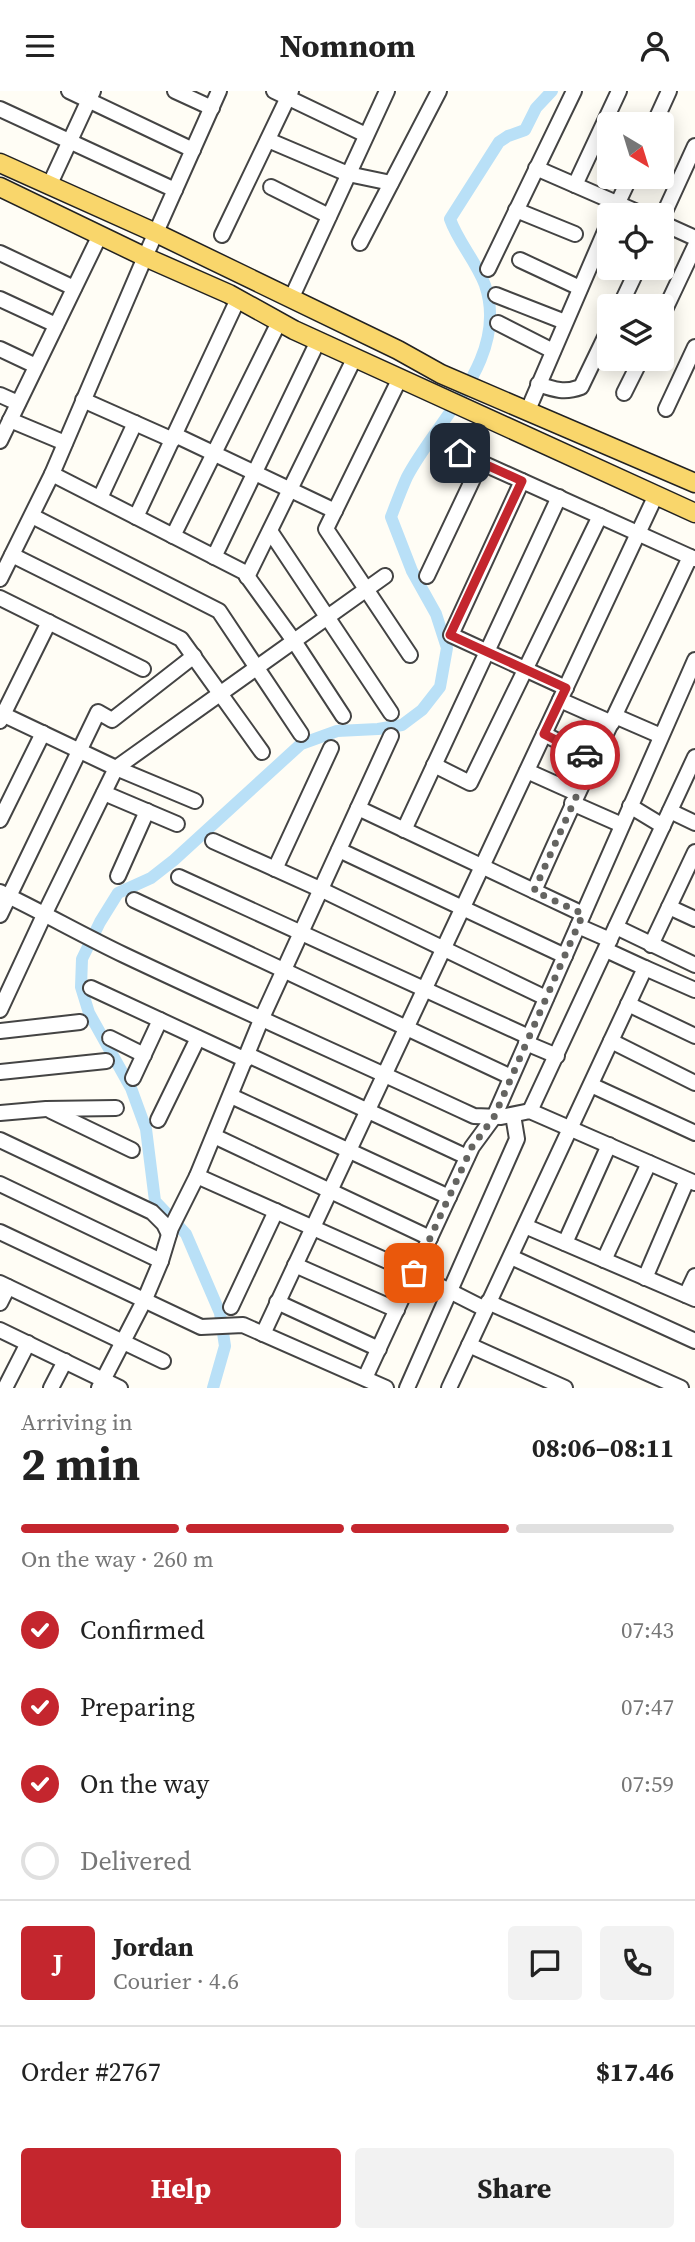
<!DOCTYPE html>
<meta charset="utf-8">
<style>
body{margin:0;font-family:"Source Serif 4",serif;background:#f2f2f2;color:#222;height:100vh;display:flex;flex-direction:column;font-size:26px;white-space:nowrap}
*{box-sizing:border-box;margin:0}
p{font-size:23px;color:#767676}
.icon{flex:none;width:38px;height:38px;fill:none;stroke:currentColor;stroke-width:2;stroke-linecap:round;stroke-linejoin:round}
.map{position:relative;height:1297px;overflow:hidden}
.drawer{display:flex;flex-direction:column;background:#fff;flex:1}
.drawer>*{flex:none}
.needle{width:46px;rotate:142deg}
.fabs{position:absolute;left:597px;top:21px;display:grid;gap:14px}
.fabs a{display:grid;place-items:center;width:77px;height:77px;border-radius:7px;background:#fff;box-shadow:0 4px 18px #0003;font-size:35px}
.pin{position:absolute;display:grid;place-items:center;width:60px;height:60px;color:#fff;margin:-30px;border-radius:14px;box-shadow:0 4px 10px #0006}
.courier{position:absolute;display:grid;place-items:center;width:70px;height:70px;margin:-35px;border:5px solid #c4262e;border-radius:50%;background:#fff;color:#222;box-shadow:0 2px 9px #0007}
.overview em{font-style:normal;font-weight:700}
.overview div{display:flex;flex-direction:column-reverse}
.overview{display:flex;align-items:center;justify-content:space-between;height:119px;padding:0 21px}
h1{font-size:46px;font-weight:700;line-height:52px}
.bar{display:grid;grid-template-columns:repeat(4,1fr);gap:10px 7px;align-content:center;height:84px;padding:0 21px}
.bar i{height:9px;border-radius:5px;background:#e0e0e0}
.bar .selected{background:#c4262e}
.bar p{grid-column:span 4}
.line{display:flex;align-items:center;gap:18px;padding:0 21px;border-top:2px solid #e0e0e0}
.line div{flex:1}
.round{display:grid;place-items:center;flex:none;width:74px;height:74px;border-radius:7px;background:#f2f2f2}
ol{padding:0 21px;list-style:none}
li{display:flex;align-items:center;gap:21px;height:77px}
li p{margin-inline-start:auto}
li .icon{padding:7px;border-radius:50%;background:#c4262e;color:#fff;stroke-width:4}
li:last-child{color:#767676}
li i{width:38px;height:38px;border:4px solid #e0e0e0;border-radius:50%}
.action{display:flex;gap:14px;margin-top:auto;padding:14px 21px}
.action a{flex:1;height:80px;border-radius:7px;background:#c4262e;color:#fff;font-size:28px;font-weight:700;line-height:80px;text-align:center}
.action a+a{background:#f2f2f2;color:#222}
header{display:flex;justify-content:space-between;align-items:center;height:91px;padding:0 21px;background:#fff;font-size:32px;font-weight:700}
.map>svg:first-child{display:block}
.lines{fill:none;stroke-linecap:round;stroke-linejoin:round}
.canal{stroke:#b9e0f7;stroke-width:12}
.minor-casing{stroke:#444;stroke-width:18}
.major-casing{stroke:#222;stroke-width:21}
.minor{stroke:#fff;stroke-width:14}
.major{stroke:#f9d66b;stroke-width:18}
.done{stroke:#646461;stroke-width:7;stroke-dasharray:0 12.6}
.route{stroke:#c4262e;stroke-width:9}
</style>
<header><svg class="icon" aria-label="menu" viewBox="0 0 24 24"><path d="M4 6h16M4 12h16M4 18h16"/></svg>Nomnom<svg class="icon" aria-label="person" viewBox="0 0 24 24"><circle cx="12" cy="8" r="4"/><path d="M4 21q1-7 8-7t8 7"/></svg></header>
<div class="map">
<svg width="695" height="1297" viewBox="0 0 695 1297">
<rect width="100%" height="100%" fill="#fffdf5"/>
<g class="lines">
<!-- canal -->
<path class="canal" d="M213,1297L225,1255L220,1222L186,1143L155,1110L146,1038L131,997L89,922L81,896L82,868L100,831L118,802L151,787L174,769L301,653L337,640L378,638L402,634L422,619L440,596L447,557L436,523L412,480L391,426C396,413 401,399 407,386C438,327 510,267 485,194C476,170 458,151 450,128L499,51L508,45L525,39L536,17L552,0"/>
<defs>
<g id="minor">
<polyline points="69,0 193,59"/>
<polyline points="175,0 212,17"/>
<polyline points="274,0 366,44"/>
<polyline points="0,18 175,99"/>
<polyline points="654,33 669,0"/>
<polyline points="268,49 348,83 391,92"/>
<polyline points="536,77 644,124"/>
<polyline points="575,94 619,0"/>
<polyline points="49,95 93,0"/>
<polyline points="271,96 329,125"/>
<polyline points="516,119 575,143"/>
<polyline points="614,120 630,86"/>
<polyline points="662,127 695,55"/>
<polyline points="662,132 695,147"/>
<polyline points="222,144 291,0"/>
<polyline points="360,152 439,0"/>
<polyline points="0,162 74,197"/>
<polyline points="520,169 580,197"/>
<polyline points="488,178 574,0"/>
<polyline points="496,204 565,231"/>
<polyline points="0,208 56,234"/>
<polyline points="291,208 387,0"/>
<polyline points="620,215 638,177"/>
<polyline points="662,225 695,155"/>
<polyline points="498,232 553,260"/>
<polyline points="0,258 36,275"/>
<polyline points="400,287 326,438 410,564"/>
<path d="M538,293C555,299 565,302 581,296L609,238"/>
<polyline points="624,302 641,268"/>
<polyline points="0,304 18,312"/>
<polyline points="83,309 173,349"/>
<polyline points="666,318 695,256"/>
<polyline points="528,319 609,131"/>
<polyline points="10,329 65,352"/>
<polyline points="175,344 335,420"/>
<polyline points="0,350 100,144"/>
<polyline points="440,353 695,468"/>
<polyline points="52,383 244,481 294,550 343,625"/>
<polyline points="522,390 451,544 566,597"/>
<polyline points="100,407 135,332"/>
<polyline points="32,425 219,520 301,643"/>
<polyline points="136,426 238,208"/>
<polyline points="270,440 391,622"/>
<polyline points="173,445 279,231"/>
<polyline points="12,464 181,548 262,661"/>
<polyline points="214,466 318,250"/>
<polyline points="427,485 481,371"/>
<polyline points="247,486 355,266"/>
<polyline points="0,488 52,383 145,166 219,0"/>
<polyline points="0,507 143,578"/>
<polyline points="560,609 612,632"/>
<polyline points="0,622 116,677 195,710"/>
<polyline points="615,625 661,645"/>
<polyline points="0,630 49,531"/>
<polyline points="544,643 593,668"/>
<polyline points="434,674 470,692 600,425"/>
<polyline points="527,680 576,702"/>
<polyline points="104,702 177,733"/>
<polyline points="572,712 622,734"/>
<polyline points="630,715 663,735"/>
<polyline points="358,717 583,823"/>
<polyline points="670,720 695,732"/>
<polyline points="0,729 43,642"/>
<polyline points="404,739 559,406"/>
<polyline points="213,750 322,799 546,907"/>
<polyline points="339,759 565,865"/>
<polyline points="275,778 331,657"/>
<polyline points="118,785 147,720"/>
<polyline points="179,786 529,946"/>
<path d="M534,800C583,687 638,577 690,466"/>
<path d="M0,801C42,821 82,844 124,864C240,919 358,971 474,1025L501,1026L530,1020L695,1092"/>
<polyline points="134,809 511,986"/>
<polyline points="669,816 695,828"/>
<polyline points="0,824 98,621 112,629 194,565"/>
<polyline points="578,835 610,849"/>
<polyline points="616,836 695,874"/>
<polyline points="651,854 695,761"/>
<polyline points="645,877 695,899"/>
<polyline points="91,897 246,969"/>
<polyline points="628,913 695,945"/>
<polyline points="0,919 45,822 116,677 385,485"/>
<polyline points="0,940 80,931"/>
<polyline points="110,947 144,964"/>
<polyline points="611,950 695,992"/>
<polyline points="526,952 557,965"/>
<polyline points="248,964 467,1066"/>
<polyline points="0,981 106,970"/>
<polyline points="133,987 160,929"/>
<polyline points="591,994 695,1042"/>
<polyline points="231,1005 449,1106"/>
<polyline points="51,1020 132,1059"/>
<polyline points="530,1020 695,666"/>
<polyline points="0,1022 46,1018 116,1017"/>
<polyline points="158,1029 198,947"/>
<polyline points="214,1045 430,1147"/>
<polyline points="0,1049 152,1121 164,1133 169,1143"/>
<polyline points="197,1085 414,1182 485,1218"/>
<polyline points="0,1093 161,1170"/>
<polyline points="525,1135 695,1208"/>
<polyline points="0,1141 201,1236 243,1234 386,1297"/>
<polyline points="565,1152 609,1054"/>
<polyline points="511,1166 695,1250"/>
<polyline points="604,1169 649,1072"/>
<polyline points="295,1174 397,1219"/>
<polyline points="645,1187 687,1089"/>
<polyline points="0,1192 163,1270"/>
<polyline points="686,1204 695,1185"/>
<polyline points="277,1211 379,1258"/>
<polyline points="488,1211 681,1297"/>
<polyline points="0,1212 8,1196"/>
<polyline points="231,1216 276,1120"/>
<polyline points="0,1239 120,1297"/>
<polyline points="263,1243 656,404"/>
<polyline points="469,1254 565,1297"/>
<polyline points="365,1287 472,1056 494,1026 695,569"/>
<polyline points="5,1297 28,1252"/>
<polyline points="51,1297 65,1270"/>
<polyline points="99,1297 145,1208 161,1170 171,1137 197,1085 261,929 391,645"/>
<polyline points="407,1297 517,1048 513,1024"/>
<polyline points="449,1297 645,877 606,859"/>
</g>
<g id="major">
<polyline points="0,72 156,142 398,259 441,283 695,392"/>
<polyline points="0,96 145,166 229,203 294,239 695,422"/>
</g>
</defs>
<!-- minor casing -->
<use href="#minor" class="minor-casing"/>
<!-- major casing -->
<use href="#major" class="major-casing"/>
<!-- minor -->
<use href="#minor" class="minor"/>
<!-- major -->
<use href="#major" class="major"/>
</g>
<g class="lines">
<!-- done -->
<polyline class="done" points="414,1182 472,1056 494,1026 583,823 534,800 593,668 585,664"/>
<!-- route -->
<polyline class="route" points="460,362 522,390 450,544 566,597 544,643 585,664"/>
</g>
</svg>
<div class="fabs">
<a><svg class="needle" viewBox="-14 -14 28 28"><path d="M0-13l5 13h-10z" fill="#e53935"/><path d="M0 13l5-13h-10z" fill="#767676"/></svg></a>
<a><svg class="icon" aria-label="locate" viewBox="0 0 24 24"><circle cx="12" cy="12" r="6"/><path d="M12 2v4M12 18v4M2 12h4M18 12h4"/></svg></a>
<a><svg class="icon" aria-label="layers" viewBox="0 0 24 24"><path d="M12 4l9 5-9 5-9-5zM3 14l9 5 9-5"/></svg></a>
</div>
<div class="pin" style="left:414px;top:1182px;background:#ea580c"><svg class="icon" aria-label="bag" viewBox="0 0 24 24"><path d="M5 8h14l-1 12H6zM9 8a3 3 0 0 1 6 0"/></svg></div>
<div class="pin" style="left:460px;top:362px;background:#1f2937"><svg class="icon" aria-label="home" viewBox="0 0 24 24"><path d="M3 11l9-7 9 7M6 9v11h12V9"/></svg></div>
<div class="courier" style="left:585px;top:664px"><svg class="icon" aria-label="car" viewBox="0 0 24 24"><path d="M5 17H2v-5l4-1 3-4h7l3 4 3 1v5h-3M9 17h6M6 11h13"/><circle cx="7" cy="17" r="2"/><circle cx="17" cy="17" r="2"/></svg></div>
</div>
<section class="drawer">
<div class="overview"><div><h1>2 min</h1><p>Arriving in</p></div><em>08:06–08:11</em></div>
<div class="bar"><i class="selected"></i><i class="selected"></i><i class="selected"></i><i></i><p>On the way · 260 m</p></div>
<ol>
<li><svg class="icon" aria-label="check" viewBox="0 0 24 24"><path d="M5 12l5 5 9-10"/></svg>Confirmed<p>07:43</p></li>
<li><svg class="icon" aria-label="check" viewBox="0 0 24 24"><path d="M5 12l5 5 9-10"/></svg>Preparing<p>07:47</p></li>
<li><svg class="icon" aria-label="check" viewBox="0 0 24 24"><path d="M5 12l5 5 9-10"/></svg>On the way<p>07:59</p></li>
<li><i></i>Delivered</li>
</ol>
<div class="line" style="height:126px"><b class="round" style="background:#c4262e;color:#fff">J</b><div><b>Jordan</b><p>Courier · 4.6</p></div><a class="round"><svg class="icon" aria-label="chat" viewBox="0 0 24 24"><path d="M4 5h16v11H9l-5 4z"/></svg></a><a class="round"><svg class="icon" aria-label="phone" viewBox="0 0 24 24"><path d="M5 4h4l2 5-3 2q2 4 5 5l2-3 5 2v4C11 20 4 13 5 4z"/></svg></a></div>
<div class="line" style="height:91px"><div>Order #2767</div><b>$17.46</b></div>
<div class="action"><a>Help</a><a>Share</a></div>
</section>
